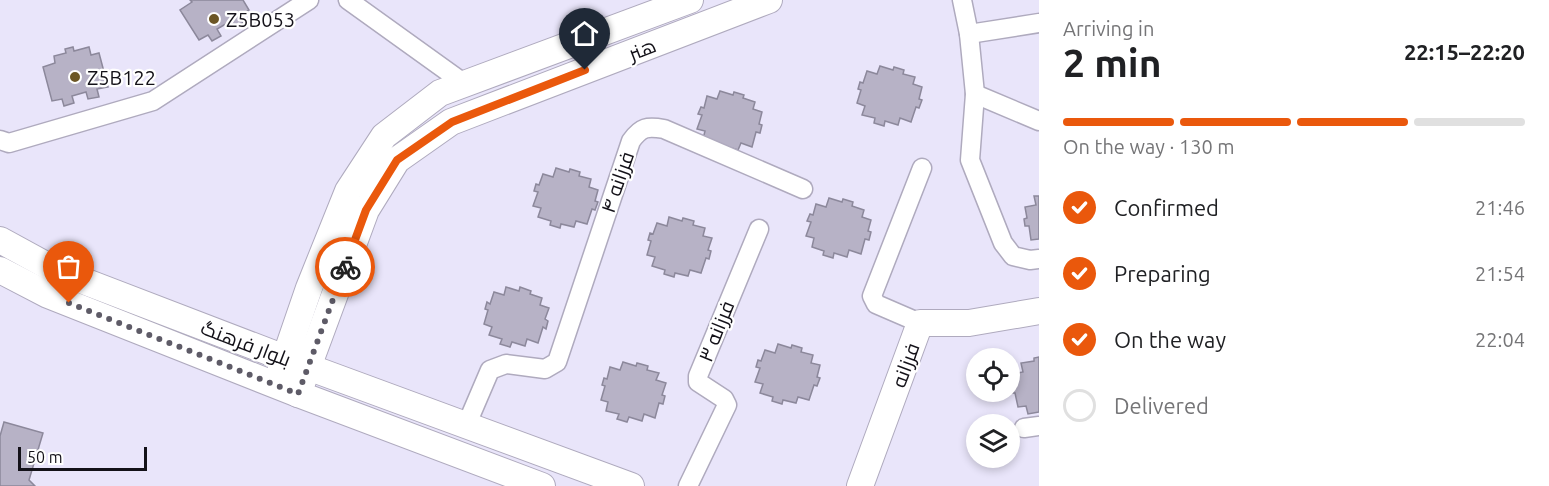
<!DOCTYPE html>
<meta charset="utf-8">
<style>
body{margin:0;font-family:Ubuntu,Cairo,sans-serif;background:#f6f6f6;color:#202124;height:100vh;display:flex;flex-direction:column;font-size:22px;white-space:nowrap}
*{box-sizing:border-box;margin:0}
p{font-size:20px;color:#757577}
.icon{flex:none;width:33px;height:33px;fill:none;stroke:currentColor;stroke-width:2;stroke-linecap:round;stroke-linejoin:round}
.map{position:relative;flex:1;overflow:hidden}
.panel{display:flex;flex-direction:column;background:#fff;width:510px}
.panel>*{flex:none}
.buttons{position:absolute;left:966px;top:348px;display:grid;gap:12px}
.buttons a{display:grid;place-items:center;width:54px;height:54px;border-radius:50%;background:#fff;box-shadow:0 3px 9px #0003;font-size:30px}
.scale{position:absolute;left:18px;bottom:15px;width:129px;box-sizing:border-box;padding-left:6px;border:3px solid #131118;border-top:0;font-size:16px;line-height:21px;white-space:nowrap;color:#131118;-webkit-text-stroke:4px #fff;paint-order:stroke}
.pin{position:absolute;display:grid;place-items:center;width:51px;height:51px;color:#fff;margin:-62px -26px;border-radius:50% 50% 50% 0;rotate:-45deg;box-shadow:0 0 6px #0007}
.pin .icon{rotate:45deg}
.courier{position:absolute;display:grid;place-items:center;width:60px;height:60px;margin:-30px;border:4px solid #ea580c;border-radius:50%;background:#fff;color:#222;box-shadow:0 2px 8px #0007}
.summary em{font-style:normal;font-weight:700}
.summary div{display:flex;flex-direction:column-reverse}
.summary{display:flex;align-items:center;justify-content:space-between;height:102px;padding:0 24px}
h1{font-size:39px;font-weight:700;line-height:45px}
.bar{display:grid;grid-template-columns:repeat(4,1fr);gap:9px 6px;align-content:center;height:72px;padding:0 24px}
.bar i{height:8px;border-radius:4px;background:#e0e0e0}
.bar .on{background:#ea580c}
.bar p{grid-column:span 4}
ol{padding:0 24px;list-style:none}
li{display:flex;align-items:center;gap:18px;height:66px}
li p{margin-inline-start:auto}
li .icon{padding:6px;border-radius:50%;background:#ea580c;color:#fff;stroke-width:4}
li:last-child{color:#757577}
li i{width:33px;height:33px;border:3px solid #e0e0e0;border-radius:50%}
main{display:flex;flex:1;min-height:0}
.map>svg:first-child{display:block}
.building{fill:#b7b2c6;stroke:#8c889b;stroke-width:1.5}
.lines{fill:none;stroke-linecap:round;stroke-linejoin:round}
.street-casing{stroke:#afaabe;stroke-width:21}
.secondary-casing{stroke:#afaabe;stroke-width:28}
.street{stroke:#fff;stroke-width:18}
.secondary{stroke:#fff;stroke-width:26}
.done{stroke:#5e5b67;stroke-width:6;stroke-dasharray:0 10.8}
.route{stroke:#ea580c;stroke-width:8}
.poi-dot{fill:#6c5625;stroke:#fff;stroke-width:2}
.labels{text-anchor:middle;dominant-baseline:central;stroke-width:4.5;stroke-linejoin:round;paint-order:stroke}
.poi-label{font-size:20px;fill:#131118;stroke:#fff;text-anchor:start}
.street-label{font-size:20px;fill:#131118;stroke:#fff}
</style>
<main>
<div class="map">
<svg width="1039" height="486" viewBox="0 0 1039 486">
<rect width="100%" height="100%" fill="#e9e5fa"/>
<!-- building -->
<g class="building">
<polygon points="190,0 243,0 249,10 239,16 244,22 234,28 230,22 224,25 217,29 221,36 212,41 208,35 199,40 180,10 192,2"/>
<polygon points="73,47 74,51 89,47 91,55 99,53 108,87 97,89 99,97 88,99 86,92 72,96 74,103 64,106 62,99 52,101 43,67 55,63 54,56 66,53 65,49"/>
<polygon points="880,66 893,70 894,67 904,70 903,74 915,77 913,84 922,87 919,99 922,100 919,108 916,107 911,122 900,118 898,125 885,121 884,126 874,123 875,118 862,115 865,106 857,103 861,90 858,89 860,82 863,83 867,71 877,74"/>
<polygon points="720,91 733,95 734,92 744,95 743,98 755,102 753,109 762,112 759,124 762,125 760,133 756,132 752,147 741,143 738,150 703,139 705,131 697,129 702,115 698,114 701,107 704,108 707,96 717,99"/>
<polygon points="556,168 569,172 570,169 580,172 579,176 591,179 589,187 598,190 595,201 598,202 595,210 592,209 587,224 576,221 574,227 561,224 560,228 550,225 551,221 538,217 541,208 533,206 538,192 534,191 536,184 539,185 543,174 553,177"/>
<polygon points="1034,196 1039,196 1039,239 1031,240 1029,226 1025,226 1024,219 1027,218 1025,207 1036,205"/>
<polygon points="829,198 842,202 843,199 853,202 852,206 864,210 862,217 871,220 868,231 871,232 869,240 865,239 861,254 849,250 847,257 834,253 833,258 823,255 824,251 812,247 814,238 806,236 811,222 807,221 810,214 813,215 816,204 826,207"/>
<polygon points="669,217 682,221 683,218 694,221 693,225 705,228 703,236 712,238 708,250 711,251 709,259 706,258 701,273 690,270 688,276 675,273 674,277 664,274 665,270 652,266 655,257 647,255 651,241 648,240 650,233 653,234 657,223 667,226"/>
<polygon points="506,287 519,291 520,287 531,291 530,294 542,298 540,305 549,308 545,319 548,321 546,329 543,327 538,343 527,339 525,346 512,342 510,347 500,344 502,339 489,335 492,327 484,324 488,310 485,309 487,302 490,304 494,292 504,295"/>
<polygon points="778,344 791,348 792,345 802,348 801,352 813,355 811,363 820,365 817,377 820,378 817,386 814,385 809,400 798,397 796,403 783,400 782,404 772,401 773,397 760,393 763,384 755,382 760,368 756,367 758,360 761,361 765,350 775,353"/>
<polygon points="1039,357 1039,412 1028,414 1026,406 1018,407 1015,393 1012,393 1011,386 1014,385 1012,374 1023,372 1021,363 1034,361 1034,358"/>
<polygon points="623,362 636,366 637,363 648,366 647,370 659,373 656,380 666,383 662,395 665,396 663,404 659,403 655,418 644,414 642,421 629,417 627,422 617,419 619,414 606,411 608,402 601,400 605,386 602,385 604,378 607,379 610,367 620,370"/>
<polygon points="4,422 43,433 29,480 35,486 0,486 0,436"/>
</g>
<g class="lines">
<defs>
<g id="street">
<polyline points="348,0 465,84"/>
<polyline points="962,0 969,34 975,94 970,160 1003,243 1013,256 1030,260 1039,259"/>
<polyline points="969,34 1039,23"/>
<polyline points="975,94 1039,121"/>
<polyline points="0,140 9,143 153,101 309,0"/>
<polyline points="920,323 876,304 872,296 922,168"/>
<path d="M466,426L490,370L506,364L545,369L557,362L631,141C641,127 647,126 664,129L803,189"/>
<polyline points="1024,428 1039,426"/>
<polyline points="688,486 727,405 724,399 698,382 698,376 759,229"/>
</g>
<g id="secondary">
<polyline points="0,240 55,270 308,367 631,486"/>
<polyline points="0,270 48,295 298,394 542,486"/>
<polyline points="276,384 309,288 348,191 384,136 440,93 690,0"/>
<polyline points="298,394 366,210 397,160 451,122 769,0"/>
<polyline points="860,486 920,323 969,323 1039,311"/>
</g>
</defs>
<!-- street casing -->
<use href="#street" class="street-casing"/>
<!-- secondary casing -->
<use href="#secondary" class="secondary-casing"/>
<!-- street -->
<use href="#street" class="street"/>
<!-- secondary -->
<use href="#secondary" class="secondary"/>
</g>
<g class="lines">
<!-- done -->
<polyline class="done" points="69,303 298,394 345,267"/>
<!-- route -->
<polyline class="route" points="345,267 366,210 397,160 452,122 585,70"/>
</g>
<!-- markers -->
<g class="poi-dot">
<circle cx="214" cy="19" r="6"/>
<circle cx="75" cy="77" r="6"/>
</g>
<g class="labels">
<!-- poi labels -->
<g class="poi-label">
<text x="226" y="19">Z5B053</text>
<text x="87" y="77">Z5B122</text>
</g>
<!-- street labels -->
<g class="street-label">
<text transform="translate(642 49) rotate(-21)">هنر</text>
<text transform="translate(617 182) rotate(-71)">فرزانه ۴</text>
<text transform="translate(716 331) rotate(-68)">فرزانه ۳</text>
<text transform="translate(246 343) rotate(21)">بلوار فرهنگ</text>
<text transform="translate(905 365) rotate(-70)">فرزانه</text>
</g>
</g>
</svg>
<div class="buttons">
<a><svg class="icon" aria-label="locate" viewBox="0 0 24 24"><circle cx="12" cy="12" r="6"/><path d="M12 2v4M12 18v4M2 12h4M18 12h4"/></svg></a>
<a><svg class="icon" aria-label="layers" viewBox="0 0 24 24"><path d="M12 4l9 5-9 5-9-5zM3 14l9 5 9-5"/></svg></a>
</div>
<div class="scale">50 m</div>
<div class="pin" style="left:69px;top:303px;background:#ea580c"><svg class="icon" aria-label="bag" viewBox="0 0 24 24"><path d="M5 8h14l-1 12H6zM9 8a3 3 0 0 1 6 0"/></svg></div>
<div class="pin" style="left:585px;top:70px;background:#1f2937"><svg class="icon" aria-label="home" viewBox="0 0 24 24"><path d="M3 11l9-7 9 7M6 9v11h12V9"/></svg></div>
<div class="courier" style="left:345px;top:267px"><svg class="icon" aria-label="bike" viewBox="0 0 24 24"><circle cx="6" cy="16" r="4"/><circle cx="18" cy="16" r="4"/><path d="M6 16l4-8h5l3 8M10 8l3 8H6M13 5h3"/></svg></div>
</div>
<section class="panel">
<div class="summary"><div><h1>2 min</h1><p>Arriving in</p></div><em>22:15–22:20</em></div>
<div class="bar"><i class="on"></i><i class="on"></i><i class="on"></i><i></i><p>On the way · 130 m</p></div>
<ol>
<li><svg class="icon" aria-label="check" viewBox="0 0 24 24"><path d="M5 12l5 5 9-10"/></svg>Confirmed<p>21:46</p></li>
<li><svg class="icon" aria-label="check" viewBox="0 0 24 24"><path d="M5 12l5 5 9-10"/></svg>Preparing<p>21:54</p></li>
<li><svg class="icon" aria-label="check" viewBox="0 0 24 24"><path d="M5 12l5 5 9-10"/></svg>On the way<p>22:04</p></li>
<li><i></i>Delivered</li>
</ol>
</section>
</main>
